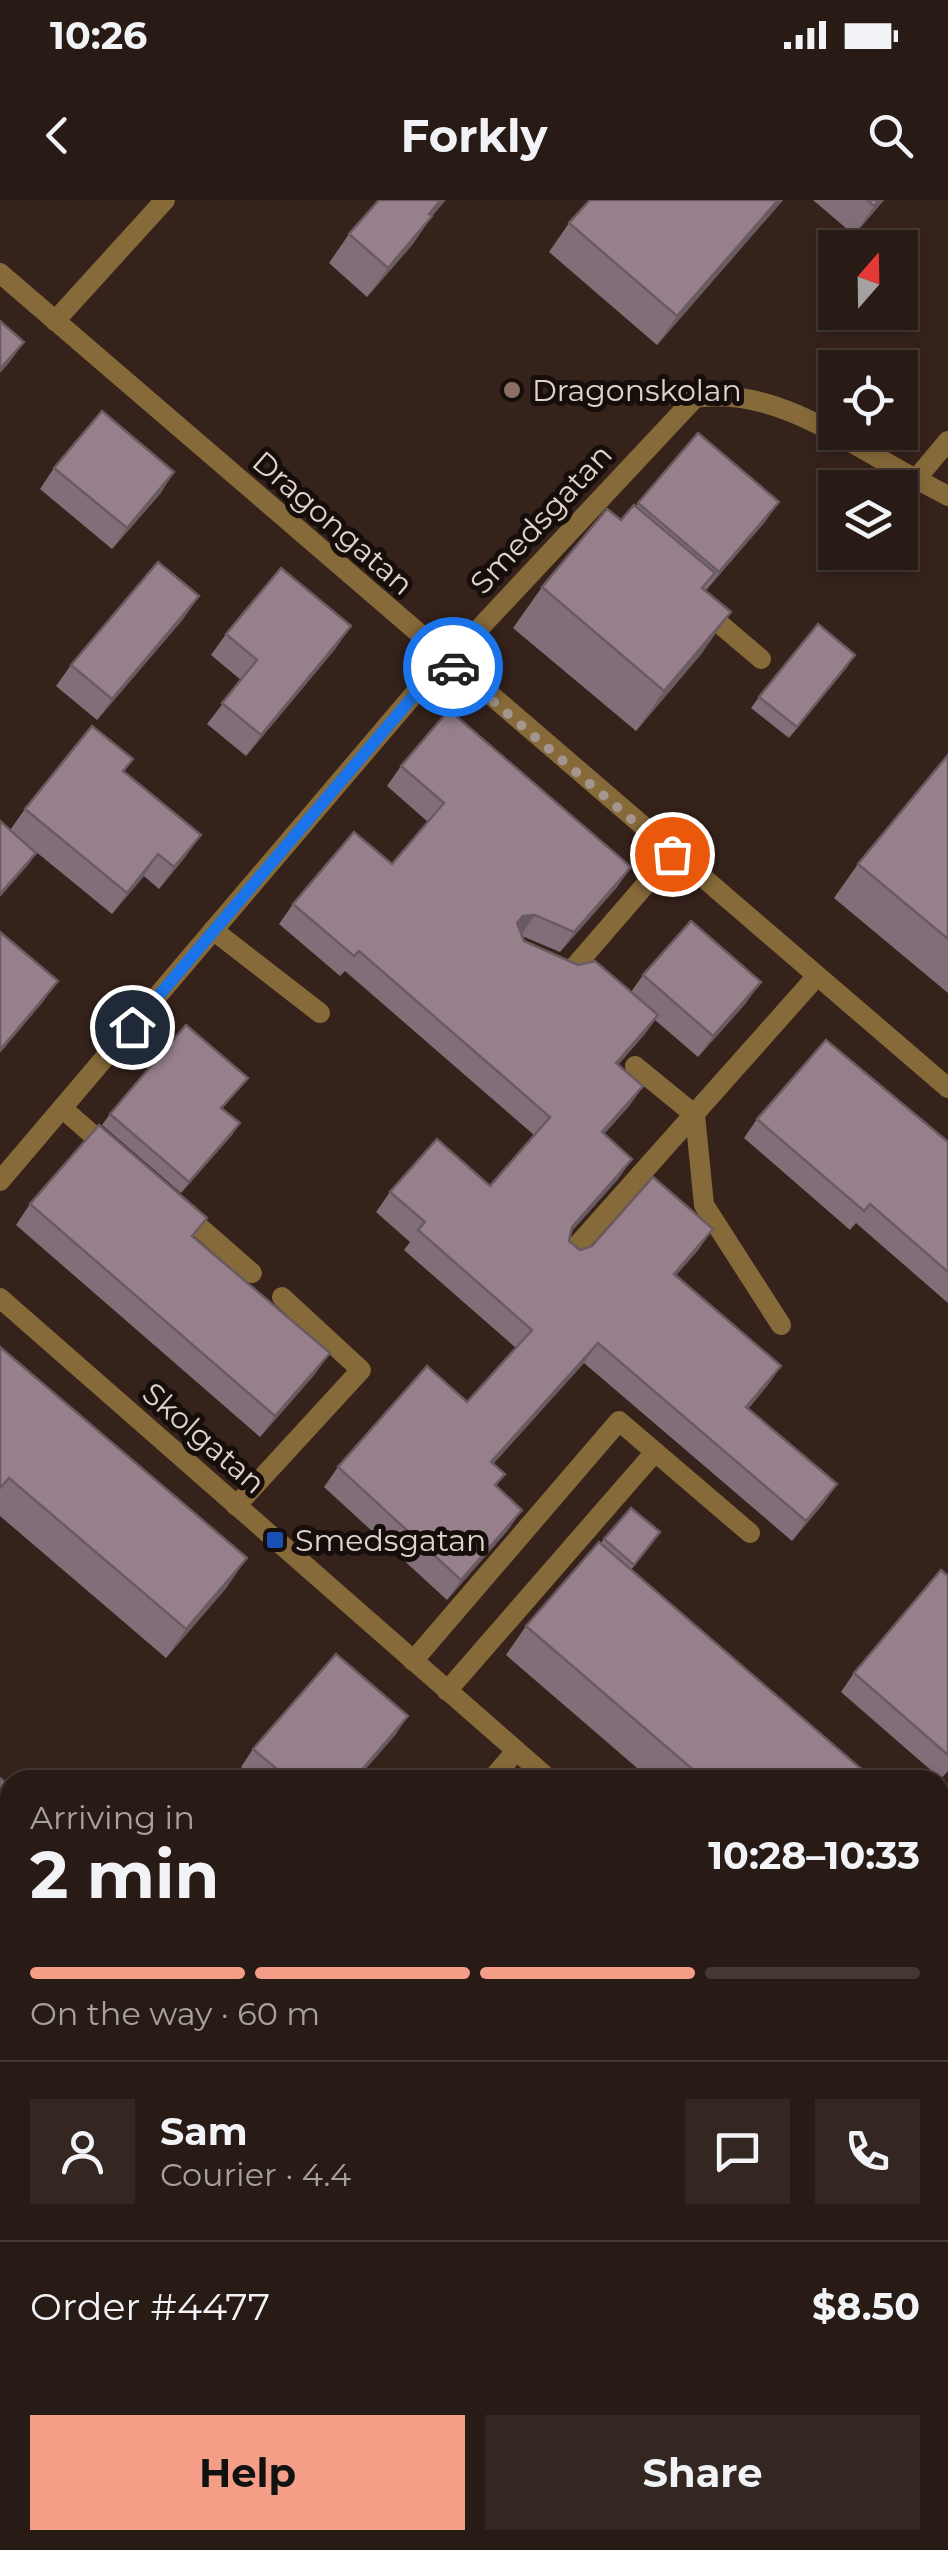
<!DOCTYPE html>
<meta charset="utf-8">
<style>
body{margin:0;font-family:Montserrat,sans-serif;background:#342722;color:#f1f3f6;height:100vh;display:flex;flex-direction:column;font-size:38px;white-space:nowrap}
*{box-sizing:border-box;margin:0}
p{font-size:32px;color:#a5a1a0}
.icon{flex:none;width:55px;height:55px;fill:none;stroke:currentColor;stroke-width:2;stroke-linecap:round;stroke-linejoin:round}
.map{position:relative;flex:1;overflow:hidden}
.drawer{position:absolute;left:0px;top:1570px;width:950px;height:780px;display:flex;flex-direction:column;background:#281a14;border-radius:30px 30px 0 0;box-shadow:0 5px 15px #0003,0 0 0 2px #443834}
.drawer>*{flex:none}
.needle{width:65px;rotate:20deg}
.fabs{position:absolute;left:818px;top:30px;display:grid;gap:20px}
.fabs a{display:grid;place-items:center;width:100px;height:100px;border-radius:0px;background:#281a14;box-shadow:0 5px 15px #0003,0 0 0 2px #443834;font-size:50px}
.pin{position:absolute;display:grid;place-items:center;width:85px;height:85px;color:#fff;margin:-42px;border:5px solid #fff;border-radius:50%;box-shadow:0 2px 10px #0007}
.courier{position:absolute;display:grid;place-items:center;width:100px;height:100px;margin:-50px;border:8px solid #1a73e8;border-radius:50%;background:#fff;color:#222;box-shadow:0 2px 12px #0007}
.head em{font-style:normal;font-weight:700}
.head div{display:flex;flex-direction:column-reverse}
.head{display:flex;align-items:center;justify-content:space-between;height:170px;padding:0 30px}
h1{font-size:65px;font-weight:700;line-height:75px}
.bar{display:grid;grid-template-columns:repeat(4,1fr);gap:15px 10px;align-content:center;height:120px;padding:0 30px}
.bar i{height:12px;border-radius:8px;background:#443834}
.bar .selected{background:#f49e88}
.bar p{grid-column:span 4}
.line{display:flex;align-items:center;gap:25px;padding:0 30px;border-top:2px solid #443834}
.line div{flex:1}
.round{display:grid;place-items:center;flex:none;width:105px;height:105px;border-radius:0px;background:#342722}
.primary-button{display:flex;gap:20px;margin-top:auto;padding:20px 30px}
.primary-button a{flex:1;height:115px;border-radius:0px;background:#f49e88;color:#111;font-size:40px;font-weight:700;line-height:115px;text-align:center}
.primary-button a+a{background:#342722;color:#f1f3f6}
.status{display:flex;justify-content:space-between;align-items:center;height:70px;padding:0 50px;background:#281a14;direction:ltr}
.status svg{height:28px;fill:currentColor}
header{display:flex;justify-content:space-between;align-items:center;height:130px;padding:0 30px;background:#281a14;font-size:45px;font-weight:700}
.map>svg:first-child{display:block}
.green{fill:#62311d}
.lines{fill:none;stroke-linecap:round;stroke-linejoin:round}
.lane{stroke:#876a39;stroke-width:20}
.street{stroke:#876a39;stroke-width:20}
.wall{fill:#826e78}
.shaded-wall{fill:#6a5a62}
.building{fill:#97808c;stroke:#6a5a62;stroke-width:2.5}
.done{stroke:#a4958f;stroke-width:10;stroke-dasharray:0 18}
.route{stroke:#1a73e8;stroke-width:12}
.education-dot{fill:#8d6e63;stroke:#160e0b;stroke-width:4}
.transit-dot{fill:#1a4fb4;stroke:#160e0b;stroke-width:4}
.labels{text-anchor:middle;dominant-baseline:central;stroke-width:10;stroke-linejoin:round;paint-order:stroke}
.poi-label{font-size:30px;fill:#e0d3cd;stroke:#160e0b;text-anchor:start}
.street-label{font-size:30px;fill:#e0d3cd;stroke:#160e0b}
</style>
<div class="status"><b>10:26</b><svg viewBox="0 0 49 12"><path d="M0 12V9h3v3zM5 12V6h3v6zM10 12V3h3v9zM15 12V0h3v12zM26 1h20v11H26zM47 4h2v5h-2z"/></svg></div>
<header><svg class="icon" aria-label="back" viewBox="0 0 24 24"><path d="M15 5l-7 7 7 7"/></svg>Forkly<svg class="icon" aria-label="search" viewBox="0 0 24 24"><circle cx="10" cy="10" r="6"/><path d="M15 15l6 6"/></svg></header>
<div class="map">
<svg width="948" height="2350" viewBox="0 0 948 2350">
<rect width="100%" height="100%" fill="#35221b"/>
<!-- green -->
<polygon class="green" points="10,2196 10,2340 469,2340 480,2350 0,2350 0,2208"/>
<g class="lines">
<!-- lane -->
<g class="lane">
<polyline points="55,121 165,0"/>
<polyline points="916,279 948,296"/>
<polyline points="701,408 761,459"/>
<path d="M444,459L475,433L695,198C774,185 849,244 916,279L948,241"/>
<polyline points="213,730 320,813"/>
<polyline points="555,765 570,772 672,654"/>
<polyline points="635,866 695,915 704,1005 781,1125"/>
<polyline points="62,908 110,950"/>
<polyline points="181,1011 252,1073"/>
<polyline points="568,1056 817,776"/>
<polyline points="236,1306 361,1170 282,1097"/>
<polyline points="413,1461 619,1221 750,1333"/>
<polyline points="447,1491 655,1252"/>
</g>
<!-- street -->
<g class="street">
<polyline points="0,73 948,888"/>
<polyline points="0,981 444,459"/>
<polyline points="0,1098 550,1580"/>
<polyline points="491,1580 516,1551"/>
<polyline points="940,1656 948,1647"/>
<polyline points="0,1831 10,1839"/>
<polyline points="940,1914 948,1921"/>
<polyline points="0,2159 10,2146"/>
<polyline points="602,2340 614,2350"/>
</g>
</g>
<!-- wall -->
<g class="wall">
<polygon points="783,0 657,145 549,52 569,23"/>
<polygon points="813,0 884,0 854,35"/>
<polygon points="432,16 412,45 367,97 329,63 349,34"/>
<polygon points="698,233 779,302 764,323 705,391 702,453 636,531 513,428 542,387 636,306"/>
<polygon points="54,268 174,272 160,294 112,349 40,289"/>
<polygon points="184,418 97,520 56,486 71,465"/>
<polygon points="226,434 336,448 246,556 207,524 241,480 211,455"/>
<polygon points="848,466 789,538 751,508 759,497"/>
<polygon points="948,555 948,793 834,698 858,664"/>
<polygon points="133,559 124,572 186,656 159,689 144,676 112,714 13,633 36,653 28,665 10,630 25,609"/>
<polygon points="401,566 631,667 617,687 560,752 522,736 524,741 631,792 643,775 746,803 698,857 655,820 644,835 618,865 643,886 629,906 604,934 632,959 618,979 571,1032 569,1041 580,1050 699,1049 675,1076 781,1166 767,1186 748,1209 837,1284 823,1304 792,1341 584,1163 493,1264 505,1274 496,1286 508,1330 447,1400 324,1287 338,1267 467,1202 516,1148 404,1050 410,1042 376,1012 390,992 490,986 534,935 345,771 340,776 279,724 293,704 392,664 428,622 387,586"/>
<polygon points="248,878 222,909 232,935 181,993 102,925 110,914"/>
<polygon points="757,919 948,942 948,1103 856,1023 850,1030 744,938"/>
<polygon points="30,1004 207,1018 194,1037 315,1174 260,1237 16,1025"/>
<polygon points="0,1147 227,1387 166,1458 0,1316"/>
<polygon points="660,1332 631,1370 874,1580 651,1580 506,1455 526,1426 604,1339"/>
<polygon points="948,1376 948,1571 941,1579 841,1492 854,1473"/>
<polygon points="396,1534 356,1580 256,1580 241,1567 253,1549"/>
<polygon points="948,1983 948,2136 940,2129 940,1992"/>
<polygon points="665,2340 934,2340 929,2350 666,2350 661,2346"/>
</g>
<!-- shaded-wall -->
<g class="shaded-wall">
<polygon points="441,0 446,0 409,43 429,14"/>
<polygon points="778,0 783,0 657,145 677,116"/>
<polygon points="879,0 884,0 854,35 874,6"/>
<polygon points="432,16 412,45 367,97 388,68"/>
<polygon points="24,142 9,163 0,173 0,169"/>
<polygon points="174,272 160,294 112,349 127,328"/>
<polygon points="779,302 764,323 704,393 719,372"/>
<polygon points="199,396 184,418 97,520 112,499"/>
<polygon points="731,412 702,453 636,531 664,491"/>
<polygon points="351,426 336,448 246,556 261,535"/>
<polygon points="201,635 186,656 159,689 174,667"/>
<polygon points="36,653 28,665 0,697 0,694"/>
<polygon points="158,654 144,676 112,714 127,693"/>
<polygon points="631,667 617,687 560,752 574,732"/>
<polygon points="535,715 521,735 509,736 523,716"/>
<polygon points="58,781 43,802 0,853 0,850"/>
<polygon points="761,782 746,803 698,857 713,836"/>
<polygon points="658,815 644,835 602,883 616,863"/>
<polygon points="643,886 629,906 588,952 602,932"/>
<polygon points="240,923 232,935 181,993 189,982"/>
<polygon points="632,959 618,979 558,1047 572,1027"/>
<polygon points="713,1029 699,1049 660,1094 674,1074"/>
<polygon points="598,1143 584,1163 477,1282 491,1262"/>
<polygon points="330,1153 315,1174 260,1237 275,1216"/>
<polygon points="781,1166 767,1186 732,1227 746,1207"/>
<polygon points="837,1284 823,1304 792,1341 806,1321"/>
<polygon points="522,1310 508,1330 447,1400 461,1380"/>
<polygon points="247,1358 227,1387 166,1458 186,1429"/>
<polygon points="408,1516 396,1534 356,1580 353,1580"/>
<polygon points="10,1682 10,1687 0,1699 0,1693"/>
</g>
<!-- building -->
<g class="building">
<polygon points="379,0 441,0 429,14 432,16 388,68 349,34"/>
<polygon points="590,0 778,0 677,116 569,23"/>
<polygon points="867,0 879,0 874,6"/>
<polygon points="0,121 24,142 0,169"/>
<polygon points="102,211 174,272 127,328 54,268"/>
<polygon points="698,233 779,302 719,372 638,303"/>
<polygon points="634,305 715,373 702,388 731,412 664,491 542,387 607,309 621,320"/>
<polygon points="158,362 199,396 112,499 71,465"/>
<polygon points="281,368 351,426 261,535 222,503 257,460 226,434"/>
<polygon points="818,424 855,455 797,527 759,497"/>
<polygon points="449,510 631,667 574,732 535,715 523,716 517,723 524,741 578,765 595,761 658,815 616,863 643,886 602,932 632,959 572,1027 569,1041 580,1050 592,1046 653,977 713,1029 674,1074 781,1166 746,1207 837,1284 806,1321 598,1143 491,1262 505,1274 495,1285 522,1310 461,1380 338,1267 427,1166 467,1202 532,1130 418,1030 425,1022 390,992 437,939 490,986 550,917 359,751 354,756 293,704 354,632 392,664 444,603 401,566"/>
<polygon points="92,526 133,559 123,571 201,635 174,667 158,654 127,693 25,609"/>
<polygon points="948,555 948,739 858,664"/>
<polygon points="0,621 36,653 0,694"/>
<polygon points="691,721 761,782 713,836 643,775"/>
<polygon points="0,732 58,781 0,850"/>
<polygon points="186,825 248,878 221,908 240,923 189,982 110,914"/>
<polygon points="826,840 948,942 948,1072 870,1004 864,1011 757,919"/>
<polygon points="99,925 207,1018 192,1036 330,1153 275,1216 30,1004"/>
<polygon points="0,1147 247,1358 186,1429 9,1278 0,1288"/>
<polygon points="631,1308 660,1332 634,1365 604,1339"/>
<polygon points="599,1342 874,1580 705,1580 526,1426"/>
<polygon points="941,1370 948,1376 948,1555 854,1473"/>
<polygon points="336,1454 408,1516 353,1580 290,1580 253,1549"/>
<polygon points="0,1578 10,1586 10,1682 0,1693"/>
<polygon points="0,1860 10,1869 10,2086 0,2098"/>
<polygon points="948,1983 948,2102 940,2095 940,1992"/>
<polygon points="88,2340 166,2340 172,2345 169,2350 80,2350"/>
<polygon points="387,2340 457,2340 470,2350 379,2350"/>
<polygon points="720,2340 934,2340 929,2350 731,2350"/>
</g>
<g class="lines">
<!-- done -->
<polyline class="done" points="453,467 672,654"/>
<!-- route -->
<polyline class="route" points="132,827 444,460 453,467"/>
</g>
<!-- markers -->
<circle class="education-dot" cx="512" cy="190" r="10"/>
<rect class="transit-dot" x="265" y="1330" width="20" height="20" rx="5"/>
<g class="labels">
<!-- poi labels -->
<g class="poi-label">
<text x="532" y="190">Dragonskolan</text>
<text x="295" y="1340">Smedsgatan</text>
</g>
<!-- street labels -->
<g class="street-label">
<text transform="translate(541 319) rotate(-47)">Smedsgatan</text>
<text transform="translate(333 323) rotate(41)">Dragongatan</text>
<text transform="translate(204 1238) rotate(41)">Skolgatan</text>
</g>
</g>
</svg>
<div class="fabs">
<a><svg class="needle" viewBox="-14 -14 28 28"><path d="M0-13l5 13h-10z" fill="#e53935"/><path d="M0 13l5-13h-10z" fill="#a5a1a0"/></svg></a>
<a><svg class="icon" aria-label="locate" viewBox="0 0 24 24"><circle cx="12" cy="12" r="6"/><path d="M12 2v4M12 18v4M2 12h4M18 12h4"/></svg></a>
<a><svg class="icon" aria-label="layers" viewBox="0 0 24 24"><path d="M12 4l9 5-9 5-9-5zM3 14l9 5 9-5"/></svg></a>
</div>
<div class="pin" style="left:672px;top:654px;background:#ea580c"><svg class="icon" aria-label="bag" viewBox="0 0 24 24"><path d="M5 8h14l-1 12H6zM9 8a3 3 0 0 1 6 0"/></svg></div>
<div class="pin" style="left:132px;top:827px;background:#1f2937"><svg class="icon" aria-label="home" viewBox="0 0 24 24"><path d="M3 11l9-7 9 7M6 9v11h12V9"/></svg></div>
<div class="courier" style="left:453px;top:467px"><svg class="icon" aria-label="car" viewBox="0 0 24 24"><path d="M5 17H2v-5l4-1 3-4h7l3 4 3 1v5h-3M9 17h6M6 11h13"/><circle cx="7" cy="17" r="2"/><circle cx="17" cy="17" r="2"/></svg></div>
<section class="drawer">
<div class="head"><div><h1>2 min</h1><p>Arriving in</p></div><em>10:28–10:33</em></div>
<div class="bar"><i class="selected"></i><i class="selected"></i><i class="selected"></i><i></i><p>On the way · 60 m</p></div>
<div class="line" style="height:180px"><a class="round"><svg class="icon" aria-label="person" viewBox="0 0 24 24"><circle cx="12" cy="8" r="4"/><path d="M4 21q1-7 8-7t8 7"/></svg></a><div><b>Sam</b><p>Courier · 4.4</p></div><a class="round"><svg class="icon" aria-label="chat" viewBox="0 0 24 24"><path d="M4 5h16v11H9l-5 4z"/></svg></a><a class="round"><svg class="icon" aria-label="phone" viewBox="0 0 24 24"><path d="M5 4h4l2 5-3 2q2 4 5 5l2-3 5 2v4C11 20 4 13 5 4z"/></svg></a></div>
<div class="line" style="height:130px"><div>Order #4477</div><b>$8.50</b></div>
<div class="primary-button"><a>Help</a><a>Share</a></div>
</section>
</div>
